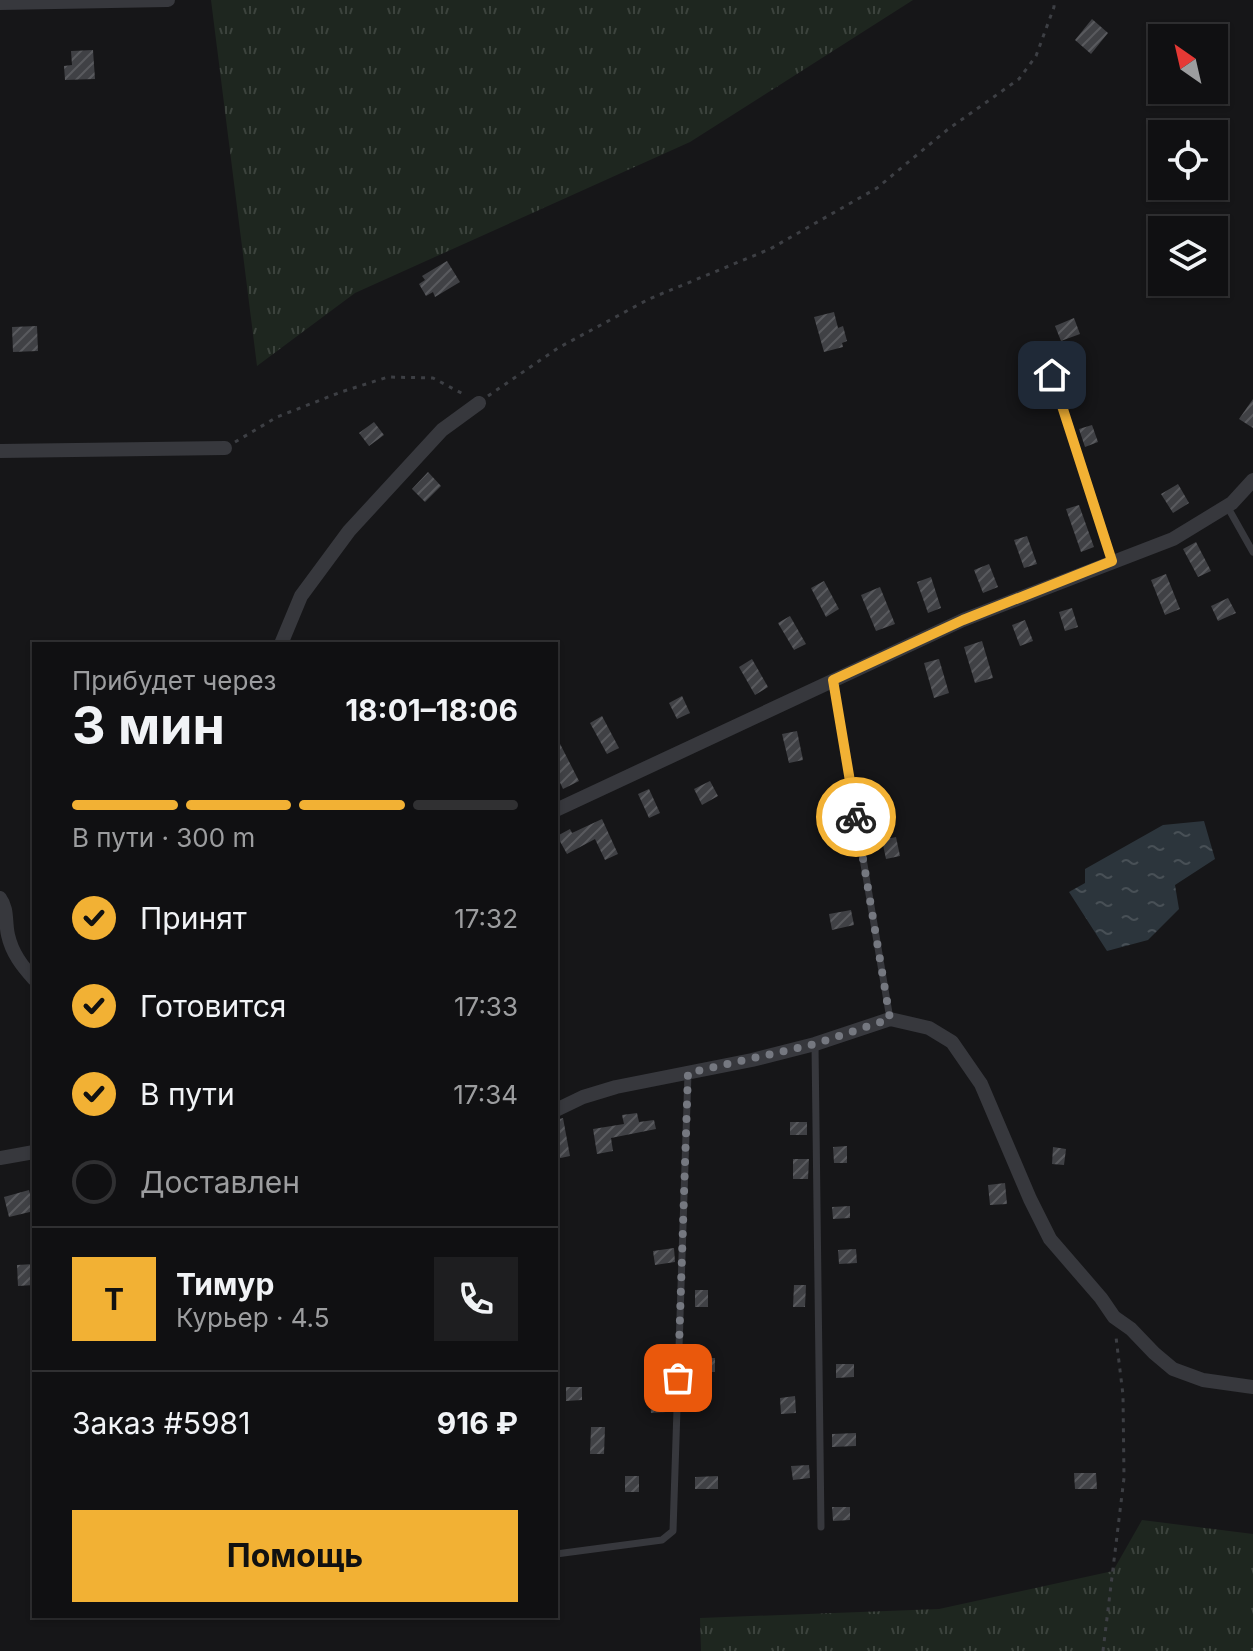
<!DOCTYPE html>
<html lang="ru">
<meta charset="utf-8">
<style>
body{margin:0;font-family:Inter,sans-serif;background:#1e1e20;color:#f1f3f6;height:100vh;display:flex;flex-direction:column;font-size:30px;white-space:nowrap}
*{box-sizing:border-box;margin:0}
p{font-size:26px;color:#9c9d9f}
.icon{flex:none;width:44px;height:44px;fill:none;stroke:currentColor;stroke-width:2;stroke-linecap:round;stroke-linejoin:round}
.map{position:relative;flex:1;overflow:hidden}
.sheet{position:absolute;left:32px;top:642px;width:526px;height:976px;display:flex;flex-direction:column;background:#101012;border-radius:0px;box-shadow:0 2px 6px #0004,0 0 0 2px #303032}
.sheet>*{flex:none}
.needle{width:52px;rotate:326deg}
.controls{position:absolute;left:1148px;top:24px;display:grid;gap:16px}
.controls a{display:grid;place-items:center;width:80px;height:80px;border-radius:0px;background:#101012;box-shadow:0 2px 6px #0004,0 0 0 2px #303032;font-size:40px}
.pin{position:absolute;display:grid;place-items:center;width:68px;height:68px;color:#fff;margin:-34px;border-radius:16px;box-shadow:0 4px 12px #0006}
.courier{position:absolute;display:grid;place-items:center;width:80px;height:80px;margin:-40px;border:6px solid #f2b134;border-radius:50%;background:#fff;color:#222;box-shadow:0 2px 10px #0007}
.head em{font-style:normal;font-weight:700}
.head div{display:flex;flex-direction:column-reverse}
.head{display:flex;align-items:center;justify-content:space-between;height:136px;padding:0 40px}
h1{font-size:52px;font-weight:700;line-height:60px}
.bar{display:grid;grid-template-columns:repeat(4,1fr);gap:12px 8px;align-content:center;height:96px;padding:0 40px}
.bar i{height:10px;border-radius:6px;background:#303032}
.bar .active{background:#f2b134}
.bar p{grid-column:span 4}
.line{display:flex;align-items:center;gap:20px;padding:0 40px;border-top:2px solid #303032}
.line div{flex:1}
.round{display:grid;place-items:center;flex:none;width:84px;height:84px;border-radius:0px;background:#1e1e20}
ol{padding:0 40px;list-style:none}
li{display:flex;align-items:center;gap:24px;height:88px}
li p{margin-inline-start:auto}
li .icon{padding:8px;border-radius:50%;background:#f2b134;color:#111;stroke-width:4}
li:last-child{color:#9c9d9f}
li i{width:44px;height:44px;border:4px solid #303032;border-radius:50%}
.action{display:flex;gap:16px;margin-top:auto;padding:16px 40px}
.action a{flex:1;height:92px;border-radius:0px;background:#f2b134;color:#111;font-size:32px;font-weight:700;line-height:92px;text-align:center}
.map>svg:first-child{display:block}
.grass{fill:url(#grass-tufts)}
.water{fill:url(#water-ripples)}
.building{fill:url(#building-hatch)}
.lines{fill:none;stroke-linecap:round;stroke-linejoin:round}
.path{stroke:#3d3f44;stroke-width:3;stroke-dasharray:4 6;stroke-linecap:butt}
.service{stroke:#37383d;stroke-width:7}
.minor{stroke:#37383d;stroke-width:14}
.done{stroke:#757880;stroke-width:8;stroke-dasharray:0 14.4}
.route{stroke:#f2b134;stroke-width:10}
</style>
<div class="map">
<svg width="1253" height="1651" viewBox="0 0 1253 1651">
<defs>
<pattern id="grass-tufts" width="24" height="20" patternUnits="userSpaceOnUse" patternTransform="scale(2)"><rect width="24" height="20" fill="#1e261f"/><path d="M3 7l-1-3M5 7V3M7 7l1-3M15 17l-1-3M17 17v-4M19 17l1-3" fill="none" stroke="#3c433d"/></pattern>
<pattern id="water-ripples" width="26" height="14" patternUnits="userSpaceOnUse" patternTransform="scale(2)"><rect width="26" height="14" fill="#2c353c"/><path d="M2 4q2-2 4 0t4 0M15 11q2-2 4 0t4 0" fill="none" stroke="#485056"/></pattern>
<pattern id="building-hatch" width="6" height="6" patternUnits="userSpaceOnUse" patternTransform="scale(2)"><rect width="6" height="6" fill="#404145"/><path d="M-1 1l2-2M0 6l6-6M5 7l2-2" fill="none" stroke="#595a5e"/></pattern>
</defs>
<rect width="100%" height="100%" fill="#161618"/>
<!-- grass -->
<g class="grass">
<polygon points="211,0 913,0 690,142 355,293 257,366"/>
<polygon points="1142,1520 1253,1534 1253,1651 701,1651 700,1618 939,1609 1113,1571"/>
</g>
<!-- water -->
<polygon class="water" points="1204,821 1215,859 1175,885 1179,909 1148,940 1107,951 1069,892 1085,883 1085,869 1163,825"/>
<!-- building -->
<g class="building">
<polygon points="1092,19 1108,33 1091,54 1075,40"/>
<polygon points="93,50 95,79 65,80 64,66 72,65 71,51"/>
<polygon points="447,261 460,282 435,297 433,292 426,296 419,284 425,280 422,276"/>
<polygon points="834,312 838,328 843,326 847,341 842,343 843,347 824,352 814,317"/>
<polygon points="1074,318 1080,334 1061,341 1055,326"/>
<polygon points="37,326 38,351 13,352 12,327"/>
<polygon points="1253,399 1253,428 1239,419"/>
<polygon points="374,422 384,435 369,446 359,433"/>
<polygon points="1092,425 1098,442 1085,447 1079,429"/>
<polygon points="428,472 441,486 425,502 412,489"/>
<polygon points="1178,484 1189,503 1173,513 1161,494"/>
<polygon points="1079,505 1094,547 1081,552 1066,509"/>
<polygon points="1027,536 1037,564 1024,568 1014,540"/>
<polygon points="1196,542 1211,571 1198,577 1183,549"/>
<polygon points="989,564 998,587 983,593 974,570"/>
<polygon points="1166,574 1180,609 1165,615 1151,580"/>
<polygon points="931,577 941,608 928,613 917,582"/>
<polygon points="824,581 839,609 826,617 811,588"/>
<polygon points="880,587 895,624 876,631 861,595"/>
<polygon points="1228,598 1236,613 1218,621 1211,606"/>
<polygon points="1072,608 1078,627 1065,631 1059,612"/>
<polygon points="790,616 806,644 794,650 778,623"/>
<polygon points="1025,620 1033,641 1020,646 1012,625"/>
<polygon points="982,641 993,678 975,683 964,647"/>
<polygon points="752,659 768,687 755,695 739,667"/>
<polygon points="939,659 949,693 934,698 924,663"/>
<polygon points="682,696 690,713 677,719 669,703"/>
<polygon points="602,716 619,748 607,754 590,723"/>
<polygon points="797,731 803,760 789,763 782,734"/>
<polygon points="556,736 579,781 563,789 556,774"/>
<polygon points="710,781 718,796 702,805 694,789"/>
<polygon points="649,789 660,813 649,818 638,794"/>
<polygon points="602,819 618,854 605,860 595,839 567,854 557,836 570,829 572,833"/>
<polygon points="896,837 900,856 886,859 882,840"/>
<polygon points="851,910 854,925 832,930 829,914"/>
<polygon points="637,1113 639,1122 654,1120 656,1129 611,1138 613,1151 597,1154 593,1129 624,1124 622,1115"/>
<polygon points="563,1118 570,1156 556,1159 556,1120"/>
<rect x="790" y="1122" width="17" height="13"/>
<polygon points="847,1146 847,1163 834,1163 833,1147"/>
<polygon points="1053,1147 1066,1149 1064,1165 1052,1164"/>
<polygon points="793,1159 809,1159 808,1179 793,1179"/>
<polygon points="1005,1183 1007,1204 990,1205 988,1185"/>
<polygon points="29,1190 34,1211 9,1217 4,1197"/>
<polygon points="850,1206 850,1218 833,1219 832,1207"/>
<polygon points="674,1248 675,1262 655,1265 653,1251"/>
<polygon points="856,1249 857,1263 839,1264 838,1250"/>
<polygon points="34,1264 34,1285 18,1286 17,1265"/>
<polygon points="794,1285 806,1285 805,1307 793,1307"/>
<rect x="695" y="1290" width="13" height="17"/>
<rect x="696" y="1358" width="19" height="14"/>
<polygon points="836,1364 854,1364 854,1377 836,1378"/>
<polygon points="566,1387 582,1387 582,1400 566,1401"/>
<polygon points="665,1396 666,1412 651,1413 650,1397"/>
<polygon points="795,1396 796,1413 781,1414 780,1398"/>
<polygon points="591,1427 605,1427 604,1454 590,1454"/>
<polygon points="856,1433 856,1446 832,1447 832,1434"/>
<polygon points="809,1465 810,1478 793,1480 791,1466"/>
<polygon points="1074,1473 1096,1473 1097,1489 1075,1489"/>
<rect x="625" y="1476" width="14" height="16"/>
<polygon points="718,1476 718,1489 695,1489 695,1477"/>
<polygon points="832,1507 850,1507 850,1520 833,1521"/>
</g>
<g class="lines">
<!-- path -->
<g class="path">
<polyline points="488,396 558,348 649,299 770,249 877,188 947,130 1019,79 1036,56 1054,7 1054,0"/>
<polyline points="235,442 277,417 341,392 388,377 433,378 465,395"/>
<polyline points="1103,1651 1124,1478 1123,1395 1116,1337"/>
</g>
<!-- service -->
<g class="service">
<polyline points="1044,348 1112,561"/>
<polyline points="1227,506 1253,552"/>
<polyline points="833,680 890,1019"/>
<polyline points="815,1045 821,1527"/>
<polyline points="556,1554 662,1540 673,1531 688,1073"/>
</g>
<!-- minor -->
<g class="minor">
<polyline points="0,3 168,0"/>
<polyline points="0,451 225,448"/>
<polyline points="281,644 301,596 349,531 442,430 479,403"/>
<polyline points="556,810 963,620 1173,539 1232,503 1253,480"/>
<path d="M0,898C8,909 5,922 8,935C12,953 22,966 34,979"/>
<polyline points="556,1110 583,1097 616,1087 752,1060 815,1044 890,1019 929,1028 952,1042 981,1084 1030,1199 1050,1239 1101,1298 1114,1317 1131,1329 1154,1353 1173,1369 1203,1380 1253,1387"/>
<polyline points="0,1158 34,1152"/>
</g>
</g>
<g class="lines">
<!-- done -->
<polyline class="done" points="678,1378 688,1073 815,1044 890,1019 856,817"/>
<!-- route -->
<polyline class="route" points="856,817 833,680 963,620 1112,561 1052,375"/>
</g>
</svg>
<div class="controls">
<a><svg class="needle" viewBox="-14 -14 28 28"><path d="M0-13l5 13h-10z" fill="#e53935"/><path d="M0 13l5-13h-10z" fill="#9c9d9f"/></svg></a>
<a><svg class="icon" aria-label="locate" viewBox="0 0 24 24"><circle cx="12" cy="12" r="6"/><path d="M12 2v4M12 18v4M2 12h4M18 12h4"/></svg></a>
<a><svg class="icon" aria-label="layers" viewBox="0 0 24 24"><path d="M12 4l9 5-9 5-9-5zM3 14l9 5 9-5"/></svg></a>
</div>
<div class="pin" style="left:678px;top:1378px;background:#ea580c"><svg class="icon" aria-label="bag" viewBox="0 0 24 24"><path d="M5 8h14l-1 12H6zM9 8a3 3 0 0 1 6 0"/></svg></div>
<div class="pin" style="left:1052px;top:375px;background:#1f2937"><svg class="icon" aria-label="home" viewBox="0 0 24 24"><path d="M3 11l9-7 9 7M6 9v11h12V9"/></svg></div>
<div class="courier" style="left:856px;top:817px"><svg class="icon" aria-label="bike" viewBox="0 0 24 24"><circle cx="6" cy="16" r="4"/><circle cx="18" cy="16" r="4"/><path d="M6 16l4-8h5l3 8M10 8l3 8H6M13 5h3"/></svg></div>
<section class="sheet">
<div class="head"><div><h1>3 мин</h1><p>Прибудет через</p></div><em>18:01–18:06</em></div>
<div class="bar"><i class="active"></i><i class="active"></i><i class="active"></i><i></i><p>В пути · 300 m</p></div>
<ol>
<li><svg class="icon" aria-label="check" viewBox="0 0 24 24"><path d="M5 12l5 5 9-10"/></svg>Принят<p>17:32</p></li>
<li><svg class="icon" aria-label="check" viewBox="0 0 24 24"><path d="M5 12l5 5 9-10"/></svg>Готовится<p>17:33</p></li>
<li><svg class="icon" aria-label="check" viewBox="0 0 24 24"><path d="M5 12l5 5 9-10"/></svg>В пути<p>17:34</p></li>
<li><i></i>Доставлен</li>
</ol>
<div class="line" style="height:144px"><b class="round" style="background:#f2b134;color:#111">Т</b><div><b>Тимур</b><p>Курьер · 4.5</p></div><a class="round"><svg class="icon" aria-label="phone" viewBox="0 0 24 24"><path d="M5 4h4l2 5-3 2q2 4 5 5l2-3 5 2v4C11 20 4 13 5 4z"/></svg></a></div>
<div class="line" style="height:104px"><div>Заказ #5981</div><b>916 ₽</b></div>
<div class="action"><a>Помощь</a></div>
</section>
</div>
